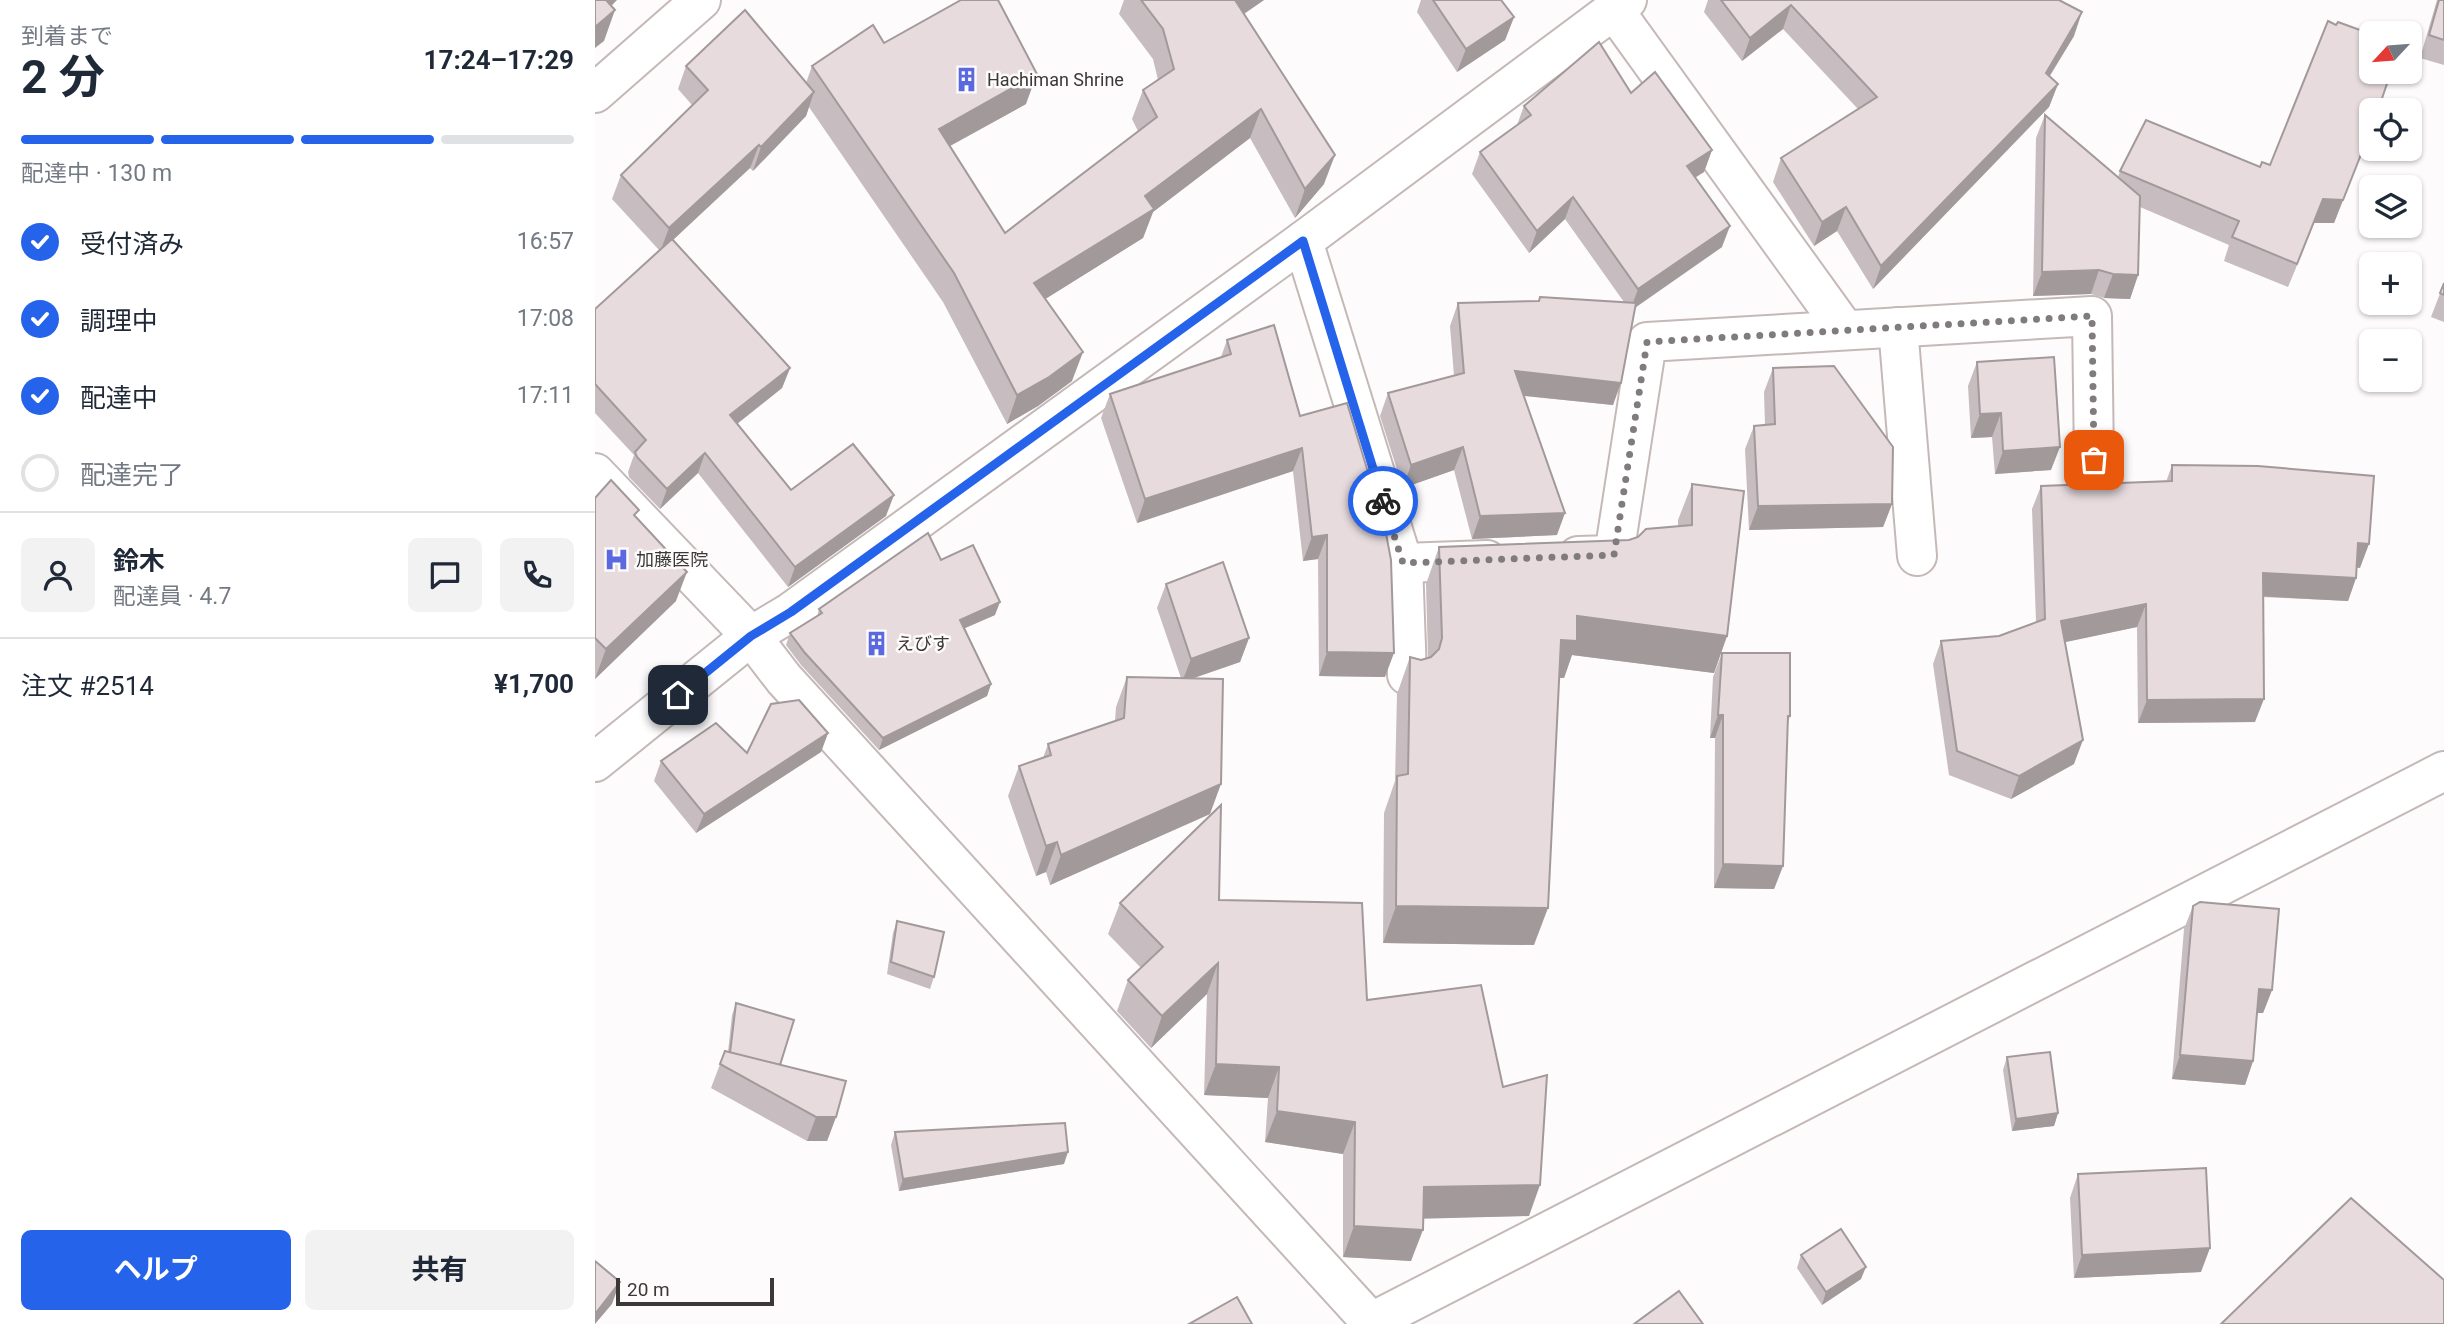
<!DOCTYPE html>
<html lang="ja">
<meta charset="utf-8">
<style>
body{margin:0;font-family:Roboto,"Noto Sans JP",sans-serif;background:#f2f2f3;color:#1f2937;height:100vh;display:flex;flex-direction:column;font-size:26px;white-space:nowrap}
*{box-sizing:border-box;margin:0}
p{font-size:23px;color:#747a83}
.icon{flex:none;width:38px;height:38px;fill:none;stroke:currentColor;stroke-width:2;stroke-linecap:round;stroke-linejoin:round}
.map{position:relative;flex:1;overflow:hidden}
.sheet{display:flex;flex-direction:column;background:#fff;width:595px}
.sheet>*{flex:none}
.needle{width:46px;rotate:244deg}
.fabs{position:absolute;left:1764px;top:21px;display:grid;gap:14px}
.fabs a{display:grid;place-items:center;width:63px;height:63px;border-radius:10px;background:#fff;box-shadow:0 2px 5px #0004;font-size:35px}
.scale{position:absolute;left:21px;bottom:18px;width:158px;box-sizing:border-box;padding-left:7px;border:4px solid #3d3838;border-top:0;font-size:19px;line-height:24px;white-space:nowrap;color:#3d3838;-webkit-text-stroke:5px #fdfbfb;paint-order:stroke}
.pin{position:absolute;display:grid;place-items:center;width:60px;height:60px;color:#fff;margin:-30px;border-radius:14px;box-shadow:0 4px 10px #0006}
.courier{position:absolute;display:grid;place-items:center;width:70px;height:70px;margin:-35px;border:5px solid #2563eb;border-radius:50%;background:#fff;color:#222;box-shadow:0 2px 9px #0007}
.overview em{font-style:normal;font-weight:700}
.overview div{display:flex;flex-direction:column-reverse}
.overview{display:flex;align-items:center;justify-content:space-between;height:119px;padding:0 21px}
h1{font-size:46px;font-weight:700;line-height:52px}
.bar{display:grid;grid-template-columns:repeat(4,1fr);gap:10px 7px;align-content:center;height:84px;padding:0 21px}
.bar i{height:9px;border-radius:5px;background:#e0e1e3}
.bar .selected{background:#2563eb}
.bar p{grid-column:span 4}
.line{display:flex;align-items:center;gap:18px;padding:0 21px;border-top:2px solid #e0e1e3}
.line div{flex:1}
.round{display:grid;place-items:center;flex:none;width:74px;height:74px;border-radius:10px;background:#f2f2f3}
ol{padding:0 21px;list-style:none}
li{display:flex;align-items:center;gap:21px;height:77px}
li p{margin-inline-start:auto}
li .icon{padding:7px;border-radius:50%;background:#2563eb;color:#fff;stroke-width:4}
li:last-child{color:#747a83}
li i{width:38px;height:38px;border:4px solid #e0e1e3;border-radius:50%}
.button{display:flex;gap:14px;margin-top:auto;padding:14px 21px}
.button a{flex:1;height:80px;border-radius:10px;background:#2563eb;color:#fff;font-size:28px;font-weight:700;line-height:80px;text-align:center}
.button a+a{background:#f2f2f3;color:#1f2937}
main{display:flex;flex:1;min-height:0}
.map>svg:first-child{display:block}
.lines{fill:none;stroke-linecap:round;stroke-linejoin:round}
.minor-casing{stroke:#c5b9b8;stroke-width:42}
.minor{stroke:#fff;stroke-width:38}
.wall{fill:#c7bcbf}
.shaded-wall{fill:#a2999b}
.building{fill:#e7dbde;stroke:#a2999b;stroke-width:2}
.done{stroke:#807c7c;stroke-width:7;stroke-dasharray:0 12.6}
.route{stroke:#2563eb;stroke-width:9}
.labels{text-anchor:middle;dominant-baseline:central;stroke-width:5;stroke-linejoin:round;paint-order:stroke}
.poi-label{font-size:18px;fill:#3d3838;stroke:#fdfbfb;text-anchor:start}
</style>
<main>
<section class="sheet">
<div class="overview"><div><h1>2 分</h1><p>到着まで</p></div><em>17:24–17:29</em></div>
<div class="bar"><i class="selected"></i><i class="selected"></i><i class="selected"></i><i></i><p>配達中 · 130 m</p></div>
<ol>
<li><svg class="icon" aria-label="check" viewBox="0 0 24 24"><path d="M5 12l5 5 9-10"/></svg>受付済み<p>16:57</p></li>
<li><svg class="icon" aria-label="check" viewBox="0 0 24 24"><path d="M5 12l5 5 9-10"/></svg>調理中<p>17:08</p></li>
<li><svg class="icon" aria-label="check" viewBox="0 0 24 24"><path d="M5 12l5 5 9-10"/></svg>配達中<p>17:11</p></li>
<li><i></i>配達完了</li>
</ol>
<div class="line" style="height:126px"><a class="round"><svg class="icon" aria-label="person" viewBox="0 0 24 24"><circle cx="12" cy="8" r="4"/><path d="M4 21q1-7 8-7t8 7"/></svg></a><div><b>鈴木</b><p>配達員 · 4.7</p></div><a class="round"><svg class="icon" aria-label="chat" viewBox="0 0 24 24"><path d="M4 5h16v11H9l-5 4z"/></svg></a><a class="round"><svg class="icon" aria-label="phone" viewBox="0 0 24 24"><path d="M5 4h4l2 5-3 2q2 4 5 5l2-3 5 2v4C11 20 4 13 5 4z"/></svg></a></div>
<div class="line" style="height:91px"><div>注文 #2514</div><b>¥1,700</b></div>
<div class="button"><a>ヘルプ</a><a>共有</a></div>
</section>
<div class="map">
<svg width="1849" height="1324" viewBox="0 0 1849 1324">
<rect width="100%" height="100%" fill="#fdfbfb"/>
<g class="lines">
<defs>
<g id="minor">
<polyline points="1019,10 1250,330"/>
<polyline points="0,93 106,0"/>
<polyline points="708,241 808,563 812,675"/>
<polyline points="1303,327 1322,556"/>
<polyline points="0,473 156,636 189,679 776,1322"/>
<polyline points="983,556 1019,555 1052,342 1497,316 1499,460"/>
<polyline points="808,563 892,560"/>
<polyline points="0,762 156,636 196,612 708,241 1032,0"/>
<polyline points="773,1324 1849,771"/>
</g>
</defs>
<!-- minor casing -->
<use href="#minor" class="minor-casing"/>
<!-- minor -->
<use href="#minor" class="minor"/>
</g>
<!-- wall -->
<g class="wall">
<polygon points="529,0 669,0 649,14 729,184 700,218 655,138 558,212 548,238 450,299 477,381 443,406 412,424 348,302 214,107 211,116 158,171 155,168 78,240 195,368 187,388 142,424 196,490 291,516 193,587 103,473 65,509 34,477 33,472 39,455 0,413 0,309 64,250 17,199 26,175 97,105 83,89 91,66 211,83 217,66 289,43 431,104 355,146 410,233 543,131 537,119 548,90 563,80 558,59 524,14"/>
<polygon points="826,0 906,0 919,17 910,40 862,72 822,12"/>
<polygon points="1113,0 1464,0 1479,36 1455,76 1463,84 1454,107 1278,289 1242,231 1219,246 1178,182 1186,158 1263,109 1188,29 1147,61 1109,12"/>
<polygon points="1842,0 1849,0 1849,65 1825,58"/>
<polygon points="1036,93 1117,150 1109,172 1100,177 1127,247 1040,308 1018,405 929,396 962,535 877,539 859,470 808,488 785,416 793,393 859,376 855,326 863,303 943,301 945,297 1029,302 970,219 934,253 877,174 885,152 922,125 929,106"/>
<polygon points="1450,115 1523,177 1525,171 1665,167 1675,165 1776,129 1739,223 1719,223 1693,287 1629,261 1634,245 1545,207 1543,275 1535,299 1509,298 1496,294 1438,296 1441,138"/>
<polygon points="1849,283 1849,322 1836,317"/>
<polygon points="632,340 705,416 790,677 724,676 723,559 708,561 698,471 542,523 506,418 515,394 626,357"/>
<polygon points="1382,362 1456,470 1400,474 1397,437 1376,438 1373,386"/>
<polygon points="1178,368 1297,504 1288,527 1154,530 1150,449 1159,426 1170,425 1169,392"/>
<polygon points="1577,465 1765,568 1762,567 1761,578 1753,601 1668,597 1660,722 1543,723 1542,627 1469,642 1479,764 1416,799 1354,775 1338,664 1346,641 1404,636 1441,622 1437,509 1446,486 1571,482"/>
<polygon points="1097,484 1132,636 1119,673 977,655 969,678 964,678 939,945 788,943 789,813 800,781 802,694 815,657 826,660 833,658 831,584 844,547 1034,540 1083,526 1083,520"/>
<polygon points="0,498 41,518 81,601 0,679"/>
<polygon points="346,560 400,615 370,628 396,684 392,696 284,750 206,665 191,645 195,633 222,617 224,609"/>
<polygon points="571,584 654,638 645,662 599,678 615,814 455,885 451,872 441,876 413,796 424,766 448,758 453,744 520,721 521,707 532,677 586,678 562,608"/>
<polygon points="1127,653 1195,716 1193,723 1188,866 1179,889 1119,888 1120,738 1115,738 1118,677"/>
<polygon points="233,733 226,752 101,833 59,781 66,761 152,753"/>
<polygon points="624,900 772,1000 934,1216 828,1218 816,1261 748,1257 748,1154 670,1142 673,1098 609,1095 612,994 556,1048 522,1011 533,980 546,968 513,934 525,903"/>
<polygon points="1598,906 1677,990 1668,1013 1662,1013 1658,1061 1650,1085 1577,1079 1589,929"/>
<polygon points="302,921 339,977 335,989 292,974 298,933"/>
<polygon points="141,1003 185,1065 241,1117 232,1141 212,1141 116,1088 130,1051 133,1052 137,1015"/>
<polygon points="1412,1057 1463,1113 1459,1126 1417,1131 1408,1070"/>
<polygon points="300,1132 469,1164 304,1191 296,1145"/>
<polygon points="1483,1174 1606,1272 1479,1278 1475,1198"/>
<polygon points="1206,1255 1266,1279 1227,1305 1202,1268"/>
</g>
<!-- shaded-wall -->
<g class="shaded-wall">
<polygon points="6,0 22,0 0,23"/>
<polygon points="638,0 669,0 628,28"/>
<polygon points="1196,5 1188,29 1147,61 1155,38"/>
<polygon points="20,10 9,41 0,48 0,27"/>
<polygon points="1487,12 1479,36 1442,96 1451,73"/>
<polygon points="919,17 910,40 862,72 871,49"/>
<polygon points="442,74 431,104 333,158 344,129"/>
<polygon points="1463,84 1454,107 1278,289 1286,266"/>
<polygon points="219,92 211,116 158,171 166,147"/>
<polygon points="666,109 655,138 558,212 548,238 428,313 439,283 550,196"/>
<polygon points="1776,129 1739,223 1719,223 1693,287 1728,199"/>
<polygon points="164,145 155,168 65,252 74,228"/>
<polygon points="1117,150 1109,172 1084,188 1092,166"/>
<polygon points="740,155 729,184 700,218 710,189"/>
<polygon points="978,197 970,219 934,253 942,231"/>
<polygon points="1251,207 1242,231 1219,246 1227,222"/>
<polygon points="1135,226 1127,247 1035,311 1043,289"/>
<polygon points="1504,270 1496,294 1438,296 1447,272"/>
<polygon points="1518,274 1543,275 1535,299 1509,298"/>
<polygon points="488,352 477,381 443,406 412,424 422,395"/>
<polygon points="195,368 187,388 128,435 135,415"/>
<polygon points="920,371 1026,383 1018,405 912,394"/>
<polygon points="1406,413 1397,437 1376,438 1385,414"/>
<polygon points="868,447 859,470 808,488 816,465"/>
<polygon points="1465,447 1456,470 1400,474 1408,451"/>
<polygon points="707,448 698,471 542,523 550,499"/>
<polygon points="110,453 103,473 65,509 72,489"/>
<polygon points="299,495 291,516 193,587 200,567"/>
<polygon points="1297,504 1288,527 1154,530 1163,506"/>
<polygon points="970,513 962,535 877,539 885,516"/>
<polygon points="732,535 723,559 708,561 717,537"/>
<polygon points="1763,543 1774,544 1765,568 1755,567"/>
<polygon points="92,572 81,601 0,679 11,649"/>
<polygon points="1668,573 1761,578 1753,601 1660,596"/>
<polygon points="405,602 400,615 361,632 365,620"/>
<polygon points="1551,604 1542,627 1457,645 1466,621"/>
<polygon points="982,616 1132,636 1119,673 977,655 969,678 952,677 966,640"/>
<polygon points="654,638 645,662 587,682 596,659"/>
<polygon points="732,652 799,653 790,677 724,676"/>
<polygon points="396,684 392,696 284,750 288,738"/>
<polygon points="1669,699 1660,722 1543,723 1552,700"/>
<polygon points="1123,715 1128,715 1120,738 1115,738"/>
<polygon points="233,733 226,752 101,833 109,814"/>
<polygon points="1488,740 1479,764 1416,799 1424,776"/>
<polygon points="626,784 615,814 455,885 466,855"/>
<polygon points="462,842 451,872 441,876 451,846"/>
<polygon points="1128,864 1188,866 1179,889 1119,888"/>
<polygon points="801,906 953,908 939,945 788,943"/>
<polygon points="623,963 612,994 556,1048 567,1016"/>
<polygon points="1664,989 1677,990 1668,1013 1655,1013"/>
<polygon points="1585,1055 1658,1061 1650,1085 1577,1079"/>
<polygon points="621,1064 684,1067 673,1098 609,1095"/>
<polygon points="682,1111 760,1122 748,1154 670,1142"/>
<polygon points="1463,1113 1459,1126 1417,1131 1421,1119"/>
<polygon points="221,1117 241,1117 232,1141 212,1141"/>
<polygon points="473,1152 469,1164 304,1191 308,1179"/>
<polygon points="945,1185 934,1216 817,1219 829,1187"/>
<polygon points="759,1226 828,1230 816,1261 748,1257"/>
<polygon points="1615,1248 1606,1272 1479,1278 1487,1255"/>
<polygon points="1271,1267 1266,1279 1227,1305 1231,1292"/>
<polygon points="25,1282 17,1304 0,1324 0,1314"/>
</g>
<!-- building -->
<g class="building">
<polygon points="0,0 11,0 20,10 0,27"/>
<polygon points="366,0 403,0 442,74 344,129 410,233 562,117 548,90 579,69 568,29 546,0 640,0 740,155 710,189 666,109 550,196 559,209 439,283 488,352 454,377 422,395 359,273 217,66 278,25 289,43"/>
<polygon points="838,0 906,0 919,17 871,49"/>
<polygon points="1126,0 1464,0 1487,12 1451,73 1463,84 1286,266 1251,207 1227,222 1186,158 1282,97 1196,5 1155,38"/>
<polygon points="1844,0 1849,0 1849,40 1834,35"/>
<polygon points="150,10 219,92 166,147 164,145 74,228 26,175 113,90 91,66"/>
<polygon points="1733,21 1741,25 1743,22 1776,34 1776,72 1796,72 1783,110 1776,110 1776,129 1748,200 1728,199 1702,264 1637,237 1644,221 1525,171 1551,120 1665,167 1667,162 1675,165"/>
<polygon points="1004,42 1036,93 1060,72 1117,150 1092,166 1135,226 1043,289 978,197 942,231 885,152 936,115 929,106"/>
<polygon points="1450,115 1545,196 1543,275 1518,274 1504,270 1447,272"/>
<polygon points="77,239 195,368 135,415 196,490 258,444 299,495 200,567 110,453 72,489 42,457 40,452 51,440 0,384 0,309"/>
<polygon points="1849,283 1849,295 1845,293"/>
<polygon points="945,297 1041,303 1026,383 920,371 970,513 885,516 868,447 816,465 793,393 869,373 863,303 944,301"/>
<polygon points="679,325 705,416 752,403 790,528 796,560 799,653 732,652 732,535 717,537 707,448 550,499 515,394 636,354 632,340"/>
<polygon points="1459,357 1465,447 1408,451 1406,413 1385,414 1382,362"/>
<polygon points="1239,366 1298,447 1297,504 1163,506 1159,426 1180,424 1178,368"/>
<polygon points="1577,465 1663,466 1779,476 1774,544 1763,543 1761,578 1668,573 1669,699 1552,700 1551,604 1466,621 1488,740 1424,776 1362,751 1346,641 1404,636 1450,619 1446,486 1577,481"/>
<polygon points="16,480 44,510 39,515 92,572 11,649 0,638 0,498"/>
<polygon points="1097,484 1149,491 1132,636 982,616 982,641 966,640 953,908 801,906 802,776 813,774 815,657 826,660 836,657 844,649 847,638 844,547 1034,540 1043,537 1051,529 1097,525"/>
<polygon points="333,533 346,560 378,545 405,602 365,620 396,684 288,738 210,653 195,633 227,613 224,609"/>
<polygon points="628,562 654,638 596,659 571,584"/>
<polygon points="1127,653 1195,653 1195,716 1193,716 1188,866 1128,864 1128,715 1123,715"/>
<polygon points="532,677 628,679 626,784 466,855 462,842 451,846 424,766 456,755 453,744 529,718"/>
<polygon points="204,700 233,733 109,814 66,761 121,723 152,753 176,704"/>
<polygon points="626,805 624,900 767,903 772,1000 886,985 908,1087 952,1075 945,1185 829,1187 828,1230 759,1226 760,1122 682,1111 684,1067 621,1064 623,963 567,1016 533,980 568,947 525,903"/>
<polygon points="1605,902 1684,909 1677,990 1664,989 1658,1061 1585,1055 1598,906"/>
<polygon points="302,921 349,932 339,977 296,962"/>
<polygon points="141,1003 199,1020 185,1065 135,1053"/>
<polygon points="130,1051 251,1081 241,1117 221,1117 125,1064"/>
<polygon points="1455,1052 1463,1113 1421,1119 1412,1057"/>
<polygon points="470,1123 473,1152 308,1179 300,1132"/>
<polygon points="1611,1168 1615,1248 1487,1255 1483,1174"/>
<polygon points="1756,1198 1849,1280 1849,1324 1626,1324"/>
<polygon points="1246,1229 1271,1267 1231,1292 1206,1255"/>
<polygon points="0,1261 25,1282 0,1314"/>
<polygon points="1084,1291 1108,1324 1039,1324"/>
<polygon points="642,1297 657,1324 594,1324"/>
</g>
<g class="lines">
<!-- done -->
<polyline class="done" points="788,501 808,563 1019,555 1052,342 1497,316 1499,460"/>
<!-- route -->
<polyline class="route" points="83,695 156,636 196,612 708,241 788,501"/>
</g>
<!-- icons -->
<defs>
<symbol id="building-bare" viewBox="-9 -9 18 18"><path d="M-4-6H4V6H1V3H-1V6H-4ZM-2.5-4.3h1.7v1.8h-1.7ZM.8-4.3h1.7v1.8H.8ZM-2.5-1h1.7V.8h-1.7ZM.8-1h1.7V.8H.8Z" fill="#5b69e0" stroke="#fdfbfb" stroke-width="2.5" paint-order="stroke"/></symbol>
<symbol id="hospital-bare" viewBox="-9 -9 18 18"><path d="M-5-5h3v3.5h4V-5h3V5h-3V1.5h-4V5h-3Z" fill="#5b69e0" stroke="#fdfbfb" stroke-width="2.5" paint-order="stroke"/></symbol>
</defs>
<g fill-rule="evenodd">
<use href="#building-bare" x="354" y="62" width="35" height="35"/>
<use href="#hospital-bare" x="4" y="542" width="35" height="35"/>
<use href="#building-bare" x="264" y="626" width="35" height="35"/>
</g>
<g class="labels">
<!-- poi labels -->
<g class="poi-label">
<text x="392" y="79">Hachiman Shrine</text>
<text x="41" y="559">加藤医院</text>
<text x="301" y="643">えびす</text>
</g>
</g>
</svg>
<div class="fabs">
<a><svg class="needle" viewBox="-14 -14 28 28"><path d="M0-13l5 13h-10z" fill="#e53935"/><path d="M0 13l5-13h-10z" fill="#747a83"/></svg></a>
<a><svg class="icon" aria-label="locate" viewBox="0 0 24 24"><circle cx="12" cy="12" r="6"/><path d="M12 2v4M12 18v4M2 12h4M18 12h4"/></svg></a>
<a><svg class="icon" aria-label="layers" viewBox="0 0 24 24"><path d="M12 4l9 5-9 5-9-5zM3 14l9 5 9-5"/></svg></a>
<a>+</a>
<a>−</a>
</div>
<div class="scale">20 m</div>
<div class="pin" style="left:1499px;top:460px;background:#ea580c"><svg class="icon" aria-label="bag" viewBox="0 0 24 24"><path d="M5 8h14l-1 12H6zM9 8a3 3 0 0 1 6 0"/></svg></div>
<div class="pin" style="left:83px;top:695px;background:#1f2937"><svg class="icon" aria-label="home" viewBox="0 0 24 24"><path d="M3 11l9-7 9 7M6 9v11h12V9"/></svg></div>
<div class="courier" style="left:788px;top:501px"><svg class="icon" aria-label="bike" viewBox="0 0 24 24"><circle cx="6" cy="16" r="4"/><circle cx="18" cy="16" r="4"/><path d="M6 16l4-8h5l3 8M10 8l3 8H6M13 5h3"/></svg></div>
</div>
</main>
